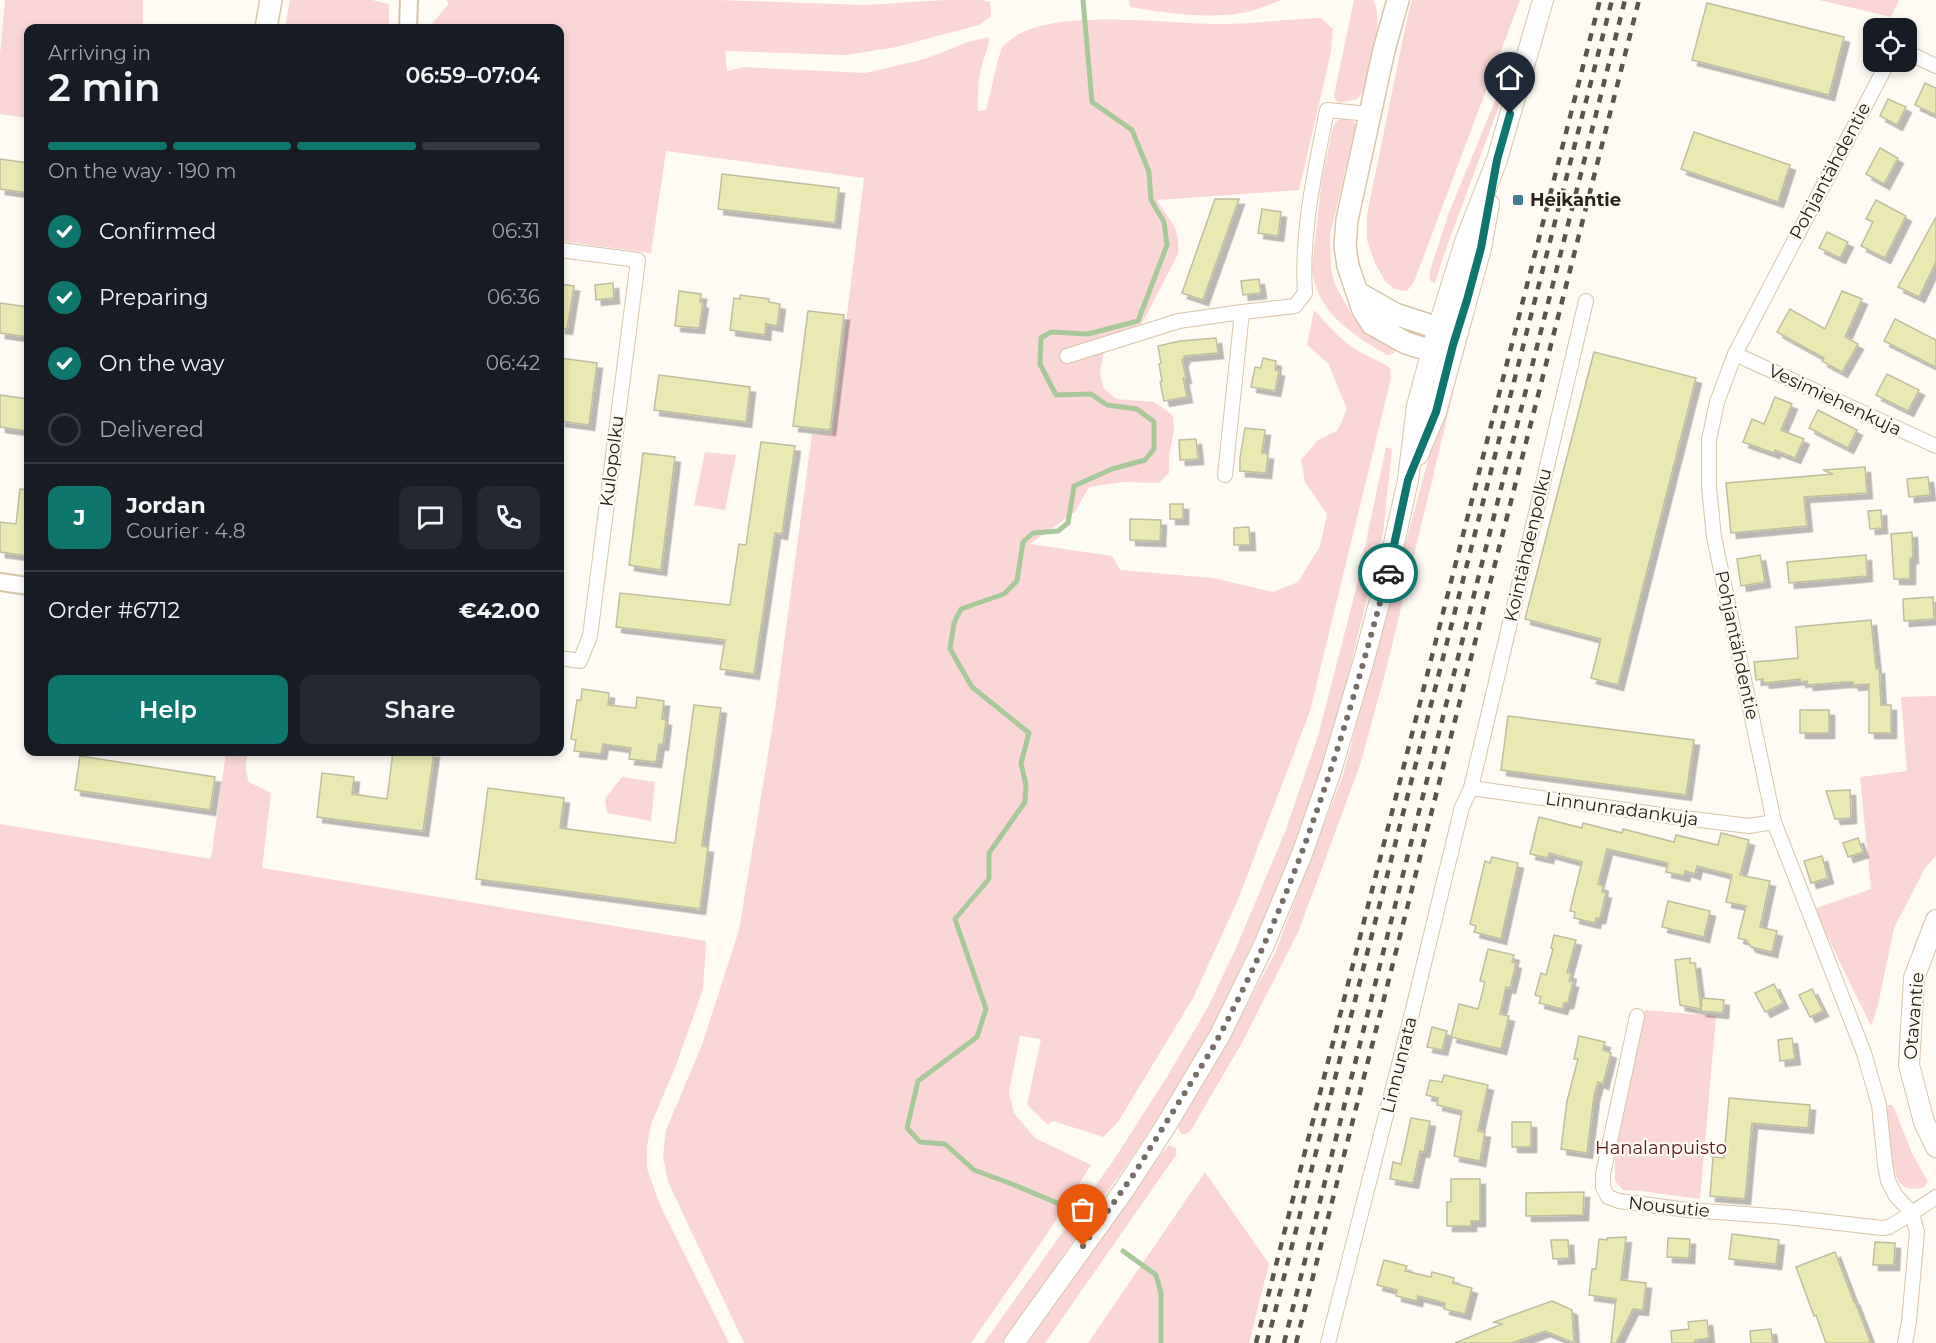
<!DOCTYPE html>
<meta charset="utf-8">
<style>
body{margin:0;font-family:Montserrat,sans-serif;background:#242831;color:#f1f3f6;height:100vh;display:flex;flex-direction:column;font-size:22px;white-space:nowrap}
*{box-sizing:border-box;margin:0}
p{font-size:20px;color:#9ea1a6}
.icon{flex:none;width:33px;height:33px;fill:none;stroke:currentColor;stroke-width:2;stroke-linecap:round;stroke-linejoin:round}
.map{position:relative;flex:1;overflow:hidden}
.sheet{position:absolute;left:24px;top:24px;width:540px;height:732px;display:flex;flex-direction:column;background:#171b24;border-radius:12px;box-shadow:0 3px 9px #0003}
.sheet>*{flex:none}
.controls{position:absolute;left:1863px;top:18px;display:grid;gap:12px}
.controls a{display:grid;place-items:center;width:54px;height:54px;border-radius:12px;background:#171b24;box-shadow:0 3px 9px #0003;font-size:30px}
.pin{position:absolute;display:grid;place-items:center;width:51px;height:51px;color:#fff;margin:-62px -26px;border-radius:50% 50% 50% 0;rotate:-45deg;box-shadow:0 0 6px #0007}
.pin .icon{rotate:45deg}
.courier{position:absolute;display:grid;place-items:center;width:60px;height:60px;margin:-30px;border:4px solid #0f766e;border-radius:50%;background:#fff;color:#222;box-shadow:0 2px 8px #0007}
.headline em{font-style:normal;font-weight:600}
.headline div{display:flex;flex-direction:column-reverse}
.headline{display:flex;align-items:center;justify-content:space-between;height:102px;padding:0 24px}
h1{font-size:39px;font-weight:600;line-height:45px}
.bar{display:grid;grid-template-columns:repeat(4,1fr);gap:9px 6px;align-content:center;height:72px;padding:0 24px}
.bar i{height:8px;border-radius:4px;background:#363941}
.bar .active{background:#0f766e}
.bar p{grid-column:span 4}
.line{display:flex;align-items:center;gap:15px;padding:0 24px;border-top:2px solid #363941}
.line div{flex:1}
.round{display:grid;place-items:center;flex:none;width:63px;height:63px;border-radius:12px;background:#242831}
ol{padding:0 24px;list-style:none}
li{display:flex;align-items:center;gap:18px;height:66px}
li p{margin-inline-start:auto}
li .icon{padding:6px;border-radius:50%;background:#0f766e;color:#fff;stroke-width:4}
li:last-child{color:#9ea1a6}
li i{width:33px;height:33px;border:3px solid #363941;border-radius:50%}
.primary-button{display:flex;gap:12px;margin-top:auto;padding:12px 24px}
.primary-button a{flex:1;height:69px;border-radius:12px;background:#0f766e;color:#fff;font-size:24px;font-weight:600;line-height:69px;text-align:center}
.primary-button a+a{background:#242831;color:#f1f3f6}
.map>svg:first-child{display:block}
.green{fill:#fad7d6}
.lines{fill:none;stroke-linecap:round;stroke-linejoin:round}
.stream{stroke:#a9c89a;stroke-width:5}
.building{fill:#eae9b2;stroke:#bfbf9e;stroke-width:1.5;filter:url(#shadow)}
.minor-casing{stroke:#d8c5a8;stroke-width:16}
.tertiary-casing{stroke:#d8c5a8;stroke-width:20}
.secondary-casing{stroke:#d8c5a8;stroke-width:22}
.primary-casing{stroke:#d8c5a8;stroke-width:24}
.minor{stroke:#fff;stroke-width:14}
.tertiary{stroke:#fff;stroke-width:16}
.secondary{stroke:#fff;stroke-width:20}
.primary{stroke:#fff;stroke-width:21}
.rail{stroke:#5b544b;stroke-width:4.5;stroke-dasharray:8 8;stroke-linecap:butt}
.done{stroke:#746e64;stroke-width:6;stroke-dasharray:0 10.8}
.route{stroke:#0f766e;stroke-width:8}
.poi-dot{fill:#3e7d91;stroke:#fefaf4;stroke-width:2}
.labels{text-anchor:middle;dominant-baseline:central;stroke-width:4.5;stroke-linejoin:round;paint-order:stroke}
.street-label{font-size:18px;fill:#292217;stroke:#fefaf4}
.poi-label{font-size:18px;font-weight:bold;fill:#292217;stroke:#fefaf4;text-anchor:start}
.park-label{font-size:18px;fill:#5d161c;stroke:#fefaf4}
</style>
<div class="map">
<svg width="1936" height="1343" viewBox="0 0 1936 1343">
<defs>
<filter id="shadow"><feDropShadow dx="5.5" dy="5.5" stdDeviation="0" flood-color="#0004"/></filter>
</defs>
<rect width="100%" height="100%" fill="#fefaf4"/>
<!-- green -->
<g class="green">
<polygon points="5,0 143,0 143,28 28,28 28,118 0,114 0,55"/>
<polygon points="290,0 372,0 389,4 389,28 285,28"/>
<path d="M446,0H717L866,5L945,0H981L990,2L991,16L979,25L892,48L845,55L725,51L727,71L743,67L865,73L925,59L968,42L989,37C989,47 986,52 983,61C978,77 977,95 978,111L986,110C989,101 999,52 1002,48C1036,3 1168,25 1220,24C1254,24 1287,19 1321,18L1333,29L1331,52L1299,190L1157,200C1169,221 1181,227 1178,254L1140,327L1107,335L1100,372L1103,387L1116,399L1154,402L1170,413L1173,417L1174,431L1169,455V473L1159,483L1123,482L1089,487L1075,512L1030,544L1112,556L1120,570L1213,578L1273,592L1298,582L1320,546L1327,514L1305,482L1301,460L1318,440L1338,430L1347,409L1328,363L1307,345L1314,310C1328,325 1342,342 1360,352C1370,358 1381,361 1390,368L1391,378L1310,711L1237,902L1193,998L1118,1122L1103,1137L1053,1121L1048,1125L1027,1105L1041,1039L1020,1036L1009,1092L1014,1113L1035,1138L1091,1165L1049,1231L971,1343H744L668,1182L663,1156L666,1130L702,1045L739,930L774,718L812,434L832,435L864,178L666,151L651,253L560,241V28H432V24L449,3Z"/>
<path d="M1129,0H1281C1268,5 1255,11 1241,13C1207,19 1164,13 1130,7Z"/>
<path d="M1354,0H1373C1386,22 1368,70 1362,94L1357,99L1339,103L1336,101L1334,95Z"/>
<polygon points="1412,0 1520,0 1414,282 1407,291 1394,289 1385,281 1375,263 1367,240 1367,215 1408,14"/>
<polygon points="1819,0 1899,0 1891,17"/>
<polygon points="1509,67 1513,68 1443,257 1435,284 1430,280 1430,271 1448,215"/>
<path d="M1348,117L1351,118L1356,125L1330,235L1331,268L1335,285L1355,320L1368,330L1398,347L1393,354L1387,355L1382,352C1349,332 1315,310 1312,267L1322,179L1333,127C1336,120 1340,118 1348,117Z"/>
<polygon points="1473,310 1473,319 1458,373 1386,670 1360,765 1299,930 1243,1041 1191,1130 1186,1134 1181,1134 1178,1128 1180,1121 1218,1059 1275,953 1343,775 1447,390"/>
<polygon points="1386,447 1392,449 1383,533 1337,721 1312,800 1268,910 1213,1027 1183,1079 1134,1154 1002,1343 984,1343 1115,1158 1170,1072 1209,1005 1236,948 1285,832 1318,736 1356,589"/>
<polygon points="705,452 736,455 725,510 694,505"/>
<polygon points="1936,696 1936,856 1925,868 1894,928 1878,1005 1871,1026 1814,909 1871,889 1860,777 1907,771 1901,697"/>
<path d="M226,752H249C244,763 245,771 249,782L271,793L262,868L706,941L703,989L675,1068L651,1124L647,1147V1168L660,1205L729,1343H0V824L211,859Z"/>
<polygon points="622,777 655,782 651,821 607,813 605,799"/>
<polygon points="1645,1010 1716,1016 1700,1199 1641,1191 1623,1190 1615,1181 1615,1155"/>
<path d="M1888,1105H1892L1894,1108L1912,1153L1928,1182L1923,1188C1915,1189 1906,1190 1900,1183C1891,1174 1888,1122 1886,1107Z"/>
<polygon points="1169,1145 1176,1148 1176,1155 1045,1343 1027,1343 1150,1167"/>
<polygon points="1205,1172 1269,1264 1249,1343 1088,1343"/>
</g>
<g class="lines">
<!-- stream -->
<g class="stream">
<polyline points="1062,1205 1012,1184 974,1170 945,1144 920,1142 907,1128 918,1081 977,1037 986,1009 955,919 989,879 989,853 1025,802 1026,785 1021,763 1029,733 972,687 950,649 954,623 961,609 1004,594 1017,581 1023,542 1033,533 1058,531 1068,523 1074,486 1112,469 1145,460 1154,449 1154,422 1137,409 1107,405 1091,394 1056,395 1040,364 1041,338 1051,332 1088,334 1138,321 1167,245 1164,222 1151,200 1149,172 1132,130 1092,102 1083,0"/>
<polyline points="1123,1251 1156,1275 1161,1293 1161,1343"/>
</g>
</g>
<!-- building -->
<g class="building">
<polygon points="1707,3 1844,37 1829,95 1692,60"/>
<polygon points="1925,83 1936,88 1936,115 1915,105"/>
<polygon points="1888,99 1906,107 1897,125 1880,116"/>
<polygon points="1694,132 1790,165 1778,202 1681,169"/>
<polygon points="1880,148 1898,158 1884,184 1866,174"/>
<polygon points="0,159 28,163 28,193 0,189"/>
<polygon points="722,174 839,188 835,223 718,209"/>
<polygon points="1215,199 1239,199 1203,300 1182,293"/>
<polygon points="1876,200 1906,216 1885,258 1861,246 1873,222 1866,219"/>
<polygon points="1262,209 1281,212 1278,236 1258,233"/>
<polygon points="1936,217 1936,262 1919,297 1898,287"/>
<polygon points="1827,232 1848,242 1840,258 1819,248"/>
<polygon points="1259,279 1261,293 1243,295 1241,281"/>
<polygon points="613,283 614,298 596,300 595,285"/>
<polygon points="560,284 574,286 567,329 560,328"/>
<polygon points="679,291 701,294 700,302 703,303 699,328 675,326"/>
<polygon points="1842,291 1862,299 1845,337 1858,344 1842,372 1822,361 1824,358 1777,332 1790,309 1825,329"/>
<polygon points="740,295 769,299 769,302 780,304 777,326 766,324 765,335 730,330 734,298 740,299"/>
<polygon points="0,303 28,307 28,337 0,333"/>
<polygon points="808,311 844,315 830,430 793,426"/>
<polygon points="1895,319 1936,340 1936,367 1884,341"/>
<polygon points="1216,338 1218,353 1184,356 1184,359 1182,360 1186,378 1183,378 1187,397 1164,401 1160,382 1162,381 1159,364 1161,363 1158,346 1180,341"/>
<polygon points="1594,352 1696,378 1618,685 1591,678 1601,639 1525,619"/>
<polygon points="560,358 597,363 589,425 560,421"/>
<polygon points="1263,358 1276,361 1275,370 1279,371 1275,391 1251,387 1255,367 1261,368"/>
<polygon points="1887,374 1919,390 1908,411 1876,395"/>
<polygon points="659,375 750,387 746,422 654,410"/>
<polygon points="0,395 28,399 28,431 0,427"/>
<polygon points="1775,397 1792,404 1781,430 1804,439 1795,458 1775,450 1774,453 1743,442 1752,419 1764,424"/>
<polygon points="1818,410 1857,430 1848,448 1809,428"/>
<polygon points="1245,428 1265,430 1262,453 1268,454 1266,473 1240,471 1240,458"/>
<polygon points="1196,439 1198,459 1180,460 1179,440"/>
<polygon points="761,442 795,446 782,534 775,533 754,674 720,669 725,640 616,627 620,593 730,605 739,544 746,545"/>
<polygon points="643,453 675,457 661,570 629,565"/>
<polygon points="1865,467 1867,493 1804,497 1807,526 1731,533 1726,483 1833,474 1823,470"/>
<polygon points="1928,477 1930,495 1909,497 1907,479"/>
<polygon points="20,489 28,490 28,556 0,552 0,522 16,524"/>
<rect x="1170" y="504" width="13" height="15"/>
<polygon points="1881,510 1882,528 1870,529 1868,511"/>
<polygon points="1130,519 1161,520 1160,541 1130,540"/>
<polygon points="1249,527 1250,545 1234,545 1234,528"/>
<polygon points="1912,532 1913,558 1910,558 1910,579 1894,579 1891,534"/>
<polygon points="1760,555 1765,582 1741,586 1737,559"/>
<polygon points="1866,555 1867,576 1789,583 1787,562"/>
<polygon points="1933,597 1934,619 1904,621 1903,599"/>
<polygon points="1871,620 1876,669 1879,668 1881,705 1891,705 1891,733 1869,733 1869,684 1853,685 1853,682 1845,682 1808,685 1807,681 1800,682 1800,679 1764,683 1763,679 1756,680 1754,662 1798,658 1796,627"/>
<polygon points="582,689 609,693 608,705 636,708 637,697 664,701 662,719 666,720 663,745 659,744 656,762 629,759 631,748 603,744 601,754 574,751 576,740 571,739 577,700 581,700"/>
<polygon points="694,705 721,708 702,846 708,847 700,909 476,879 488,788 564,798 560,828 675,843"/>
<rect x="1800" y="710" width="29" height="23"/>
<polygon points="1508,716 1694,740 1686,795 1501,770"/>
<polygon points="393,752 434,752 423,831 317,817 322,773 354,777 352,794 387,799"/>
<polygon points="80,756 215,777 210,810 75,790"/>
<polygon points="1850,790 1851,818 1835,819 1826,791"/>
<polygon points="1539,817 1582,828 1583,823 1622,833 1623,829 1674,842 1676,835 1718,845 1721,833 1749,840 1740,875 1770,881 1760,927 1777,931 1772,952 1751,947 1746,940 1738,938 1746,906 1726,902 1732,875 1697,866 1695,874 1685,871 1684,876 1666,872 1668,863 1607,849 1598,884 1603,886 1602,892 1606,893 1600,918 1596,918 1595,923 1574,918 1575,912 1570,911 1582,862 1549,853 1548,858 1530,854"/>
<polygon points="1858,838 1863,852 1848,857 1843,843"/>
<polygon points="1822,856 1828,878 1811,883 1804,861"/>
<polygon points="1492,857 1518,863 1501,939 1474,932 1476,926 1470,924 1485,861 1490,863"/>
<polygon points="1668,901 1710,911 1704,937 1662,927"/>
<polygon points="1554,935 1576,940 1567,973 1571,974 1569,981 1573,982 1568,1003 1564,1003 1562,1009 1539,1003 1541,997 1535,995 1541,973 1546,975 1553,949 1551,948"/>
<polygon points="1488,949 1514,955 1512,962 1516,963 1510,988 1506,987 1500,1014 1509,1016 1501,1049 1451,1037 1459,1004 1478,1009 1485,982 1480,981"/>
<polygon points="1690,958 1690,963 1695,963 1701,1009 1680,1005 1675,960"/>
<polygon points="1774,984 1783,1003 1765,1012 1755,993"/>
<polygon points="1812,989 1823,1011 1810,1017 1799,995"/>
<polygon points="1702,998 1724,1000 1723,1013 1701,1011"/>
<polygon points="1432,1027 1447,1031 1442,1050 1427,1047"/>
<polygon points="1579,1036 1605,1042 1603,1050 1611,1053 1603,1084 1598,1082 1594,1096 1587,1153 1561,1149 1567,1101 1578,1059 1574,1059"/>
<polygon points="1792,1038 1795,1059 1780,1061 1778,1040"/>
<polygon points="1444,1075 1488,1085 1478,1131 1485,1132 1480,1161 1454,1156 1462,1111 1437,1105 1438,1098 1426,1095 1430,1080 1442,1082"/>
<polygon points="1729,1098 1810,1105 1808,1128 1752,1123 1745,1199 1710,1196 1713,1157 1724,1158"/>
<polygon points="1411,1118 1430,1121 1424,1152 1420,1151 1413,1183 1390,1179 1393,1162 1401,1164"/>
<rect x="1512" y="1122" width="19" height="25"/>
<polygon points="1451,1179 1480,1179 1480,1221 1471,1221 1471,1226 1447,1226 1447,1202 1451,1202"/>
<polygon points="1584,1192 1583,1215 1526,1216 1526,1193"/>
<polygon points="1732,1234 1779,1240 1776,1264 1729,1259"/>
<polygon points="1626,1237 1621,1280 1646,1283 1643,1310 1633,1309 1616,1343 1611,1343 1616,1299 1589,1295 1592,1269 1596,1269 1599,1239 1607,1240 1607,1238"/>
<polygon points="1668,1238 1690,1239 1689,1258 1667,1257"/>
<polygon points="1551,1240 1568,1240 1569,1258 1553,1259"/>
<polygon points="1875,1242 1895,1243 1894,1265 1873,1265"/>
<polygon points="1835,1252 1854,1302 1854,1299 1871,1343 1826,1343 1816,1315 1814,1316 1796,1267"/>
<polygon points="1384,1260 1407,1266 1405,1271 1431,1277 1432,1272 1454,1278 1453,1283 1472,1288 1465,1314 1444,1309 1445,1303 1418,1296 1417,1301 1396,1296 1397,1290 1377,1285"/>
<polygon points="1552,1301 1572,1310 1574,1343 1545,1331 1512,1343 1455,1343 1502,1324 1494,1322"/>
<polygon points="1707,1320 1709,1338 1695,1340 1696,1343 1672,1343 1671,1331 1689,1329 1688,1322"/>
<polygon points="1771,1329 1773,1343 1751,1343 1750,1331"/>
</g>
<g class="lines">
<defs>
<g id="minor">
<polyline points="1906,52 1936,66"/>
<polyline points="1888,62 1735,354 1717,402 1709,440 1709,487 1714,537 1774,822 1864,1053 1879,1105 1885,1164 1888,1181 1896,1196 1912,1213 1936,1197"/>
<polyline points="560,250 638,260 590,636 580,661 560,658"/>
<polyline points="1735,354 1936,446"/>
<polyline points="1067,356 1179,321 1242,312"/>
<path d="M1225,475L1242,312L1295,306L1305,293C1301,231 1315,171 1327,110L1370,114"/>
<polyline points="1471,788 1676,817 1749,826 1774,822"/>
<polyline points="1637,1016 1603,1174 1603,1187 1608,1197 1619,1201 1688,1210 1786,1217 1882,1228 1889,1227 1912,1213 1917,1232 1909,1322 1905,1343"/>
<polyline points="1328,1343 1412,1013 1462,807 1471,788 1586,301"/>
</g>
<g id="tertiary">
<polyline points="408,28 409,0"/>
<polyline points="0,582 28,586"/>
</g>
<g id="secondary">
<polyline points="1418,455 1436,412 1481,248 1489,204"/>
<polyline points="1936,920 1914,978 1909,1065 1924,1122 1936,1147"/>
<polyline points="1014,1343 1124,1190 1165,1127 1220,1035 1264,945 1302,854 1331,771 1364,660 1389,566 1408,480 1417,406 1438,328 1465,242 1497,160 1543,0"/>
</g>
<g id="primary">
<polyline points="266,28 271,0"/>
<polyline points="1358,293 1395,314 1438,328 1453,345 1432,351 1406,343 1372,324 1363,310 1348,266 1345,246 1347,220 1384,50 1398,0"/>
</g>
</defs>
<!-- minor casing -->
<use href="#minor" class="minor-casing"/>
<!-- tertiary casing -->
<use href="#tertiary" class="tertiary-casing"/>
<!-- secondary casing -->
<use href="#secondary" class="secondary-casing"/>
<!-- primary casing -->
<use href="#primary" class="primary-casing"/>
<!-- minor -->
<use href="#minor" class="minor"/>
<!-- tertiary -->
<use href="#tertiary" class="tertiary"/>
<!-- secondary -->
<use href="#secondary" class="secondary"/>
<!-- primary -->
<use href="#primary" class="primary"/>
<!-- rail -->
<g class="rail">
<polyline points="1256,1343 1600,0"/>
<polyline points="1267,1343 1612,0"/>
<polyline points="1284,1343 1625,0"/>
<polyline points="1296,1343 1639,0"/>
</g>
</g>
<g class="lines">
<!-- done -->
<path class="done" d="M1083,1246L1134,1174L1209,1054C1224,1029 1236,1003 1249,977C1311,848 1351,711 1388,573"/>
<!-- route -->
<polyline class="route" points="1388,573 1408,480 1436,412 1453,345 1467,300 1481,248 1497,160 1510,114"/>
</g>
<!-- markers -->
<rect class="poi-dot" x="1512" y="194" width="12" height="12" rx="3"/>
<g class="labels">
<!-- street labels -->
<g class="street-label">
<text transform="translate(1830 171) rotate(-62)">Pohjantähdentie</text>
<text transform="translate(1835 400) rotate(25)">Vesimiehenkuja</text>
<text transform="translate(612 461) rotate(-83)">Kulopolku</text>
<text transform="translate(1528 545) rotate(-77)">Kointähdenpolku</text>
<text transform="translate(1737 645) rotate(78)">Pohjantähdentie</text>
<text transform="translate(1622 809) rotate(8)">Linnunradankuja</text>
<text transform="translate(1914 1016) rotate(-85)">Otavantie</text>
<text transform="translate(1399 1065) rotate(-76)">Linnunrata</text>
<text transform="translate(1669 1207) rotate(6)">Nousutie</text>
</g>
<!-- poi labels -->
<g class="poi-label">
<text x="1530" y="200">Heikantie</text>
</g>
<!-- park labels -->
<g class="park-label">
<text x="1661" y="1148">Hanalanpuisto</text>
</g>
</g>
</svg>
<div class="controls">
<a><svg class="icon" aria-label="locate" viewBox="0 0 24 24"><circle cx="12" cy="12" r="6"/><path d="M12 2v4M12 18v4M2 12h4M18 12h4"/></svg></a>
</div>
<div class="pin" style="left:1083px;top:1246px;background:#ea580c"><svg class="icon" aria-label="bag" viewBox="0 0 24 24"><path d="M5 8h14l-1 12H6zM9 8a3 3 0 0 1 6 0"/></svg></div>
<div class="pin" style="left:1510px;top:114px;background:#1f2937"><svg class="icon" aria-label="home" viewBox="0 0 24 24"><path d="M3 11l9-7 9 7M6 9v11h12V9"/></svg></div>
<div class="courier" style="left:1388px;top:573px"><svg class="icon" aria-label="car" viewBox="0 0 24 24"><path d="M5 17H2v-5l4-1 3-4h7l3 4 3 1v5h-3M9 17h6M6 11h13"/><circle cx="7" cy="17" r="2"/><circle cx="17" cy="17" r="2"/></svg></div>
<section class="sheet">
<div class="headline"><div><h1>2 min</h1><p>Arriving in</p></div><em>06:59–07:04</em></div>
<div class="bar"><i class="active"></i><i class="active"></i><i class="active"></i><i></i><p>On the way · 190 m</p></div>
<ol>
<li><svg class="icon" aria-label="check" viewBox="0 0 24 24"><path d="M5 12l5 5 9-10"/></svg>Confirmed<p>06:31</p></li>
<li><svg class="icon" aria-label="check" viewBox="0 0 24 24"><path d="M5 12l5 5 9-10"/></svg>Preparing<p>06:36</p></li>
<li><svg class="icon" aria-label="check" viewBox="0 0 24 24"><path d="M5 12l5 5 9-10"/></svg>On the way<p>06:42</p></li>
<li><i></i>Delivered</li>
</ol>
<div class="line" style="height:108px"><b class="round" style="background:#0f766e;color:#fff">J</b><div><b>Jordan</b><p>Courier · 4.8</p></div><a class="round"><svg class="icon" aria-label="chat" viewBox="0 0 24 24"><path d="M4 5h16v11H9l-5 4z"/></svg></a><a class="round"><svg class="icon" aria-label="phone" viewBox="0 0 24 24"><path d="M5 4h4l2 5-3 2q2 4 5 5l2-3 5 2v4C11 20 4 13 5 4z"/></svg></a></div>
<div class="line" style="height:78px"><div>Order #6712</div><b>€42.00</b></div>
<div class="primary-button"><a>Help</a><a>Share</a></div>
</section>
</div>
